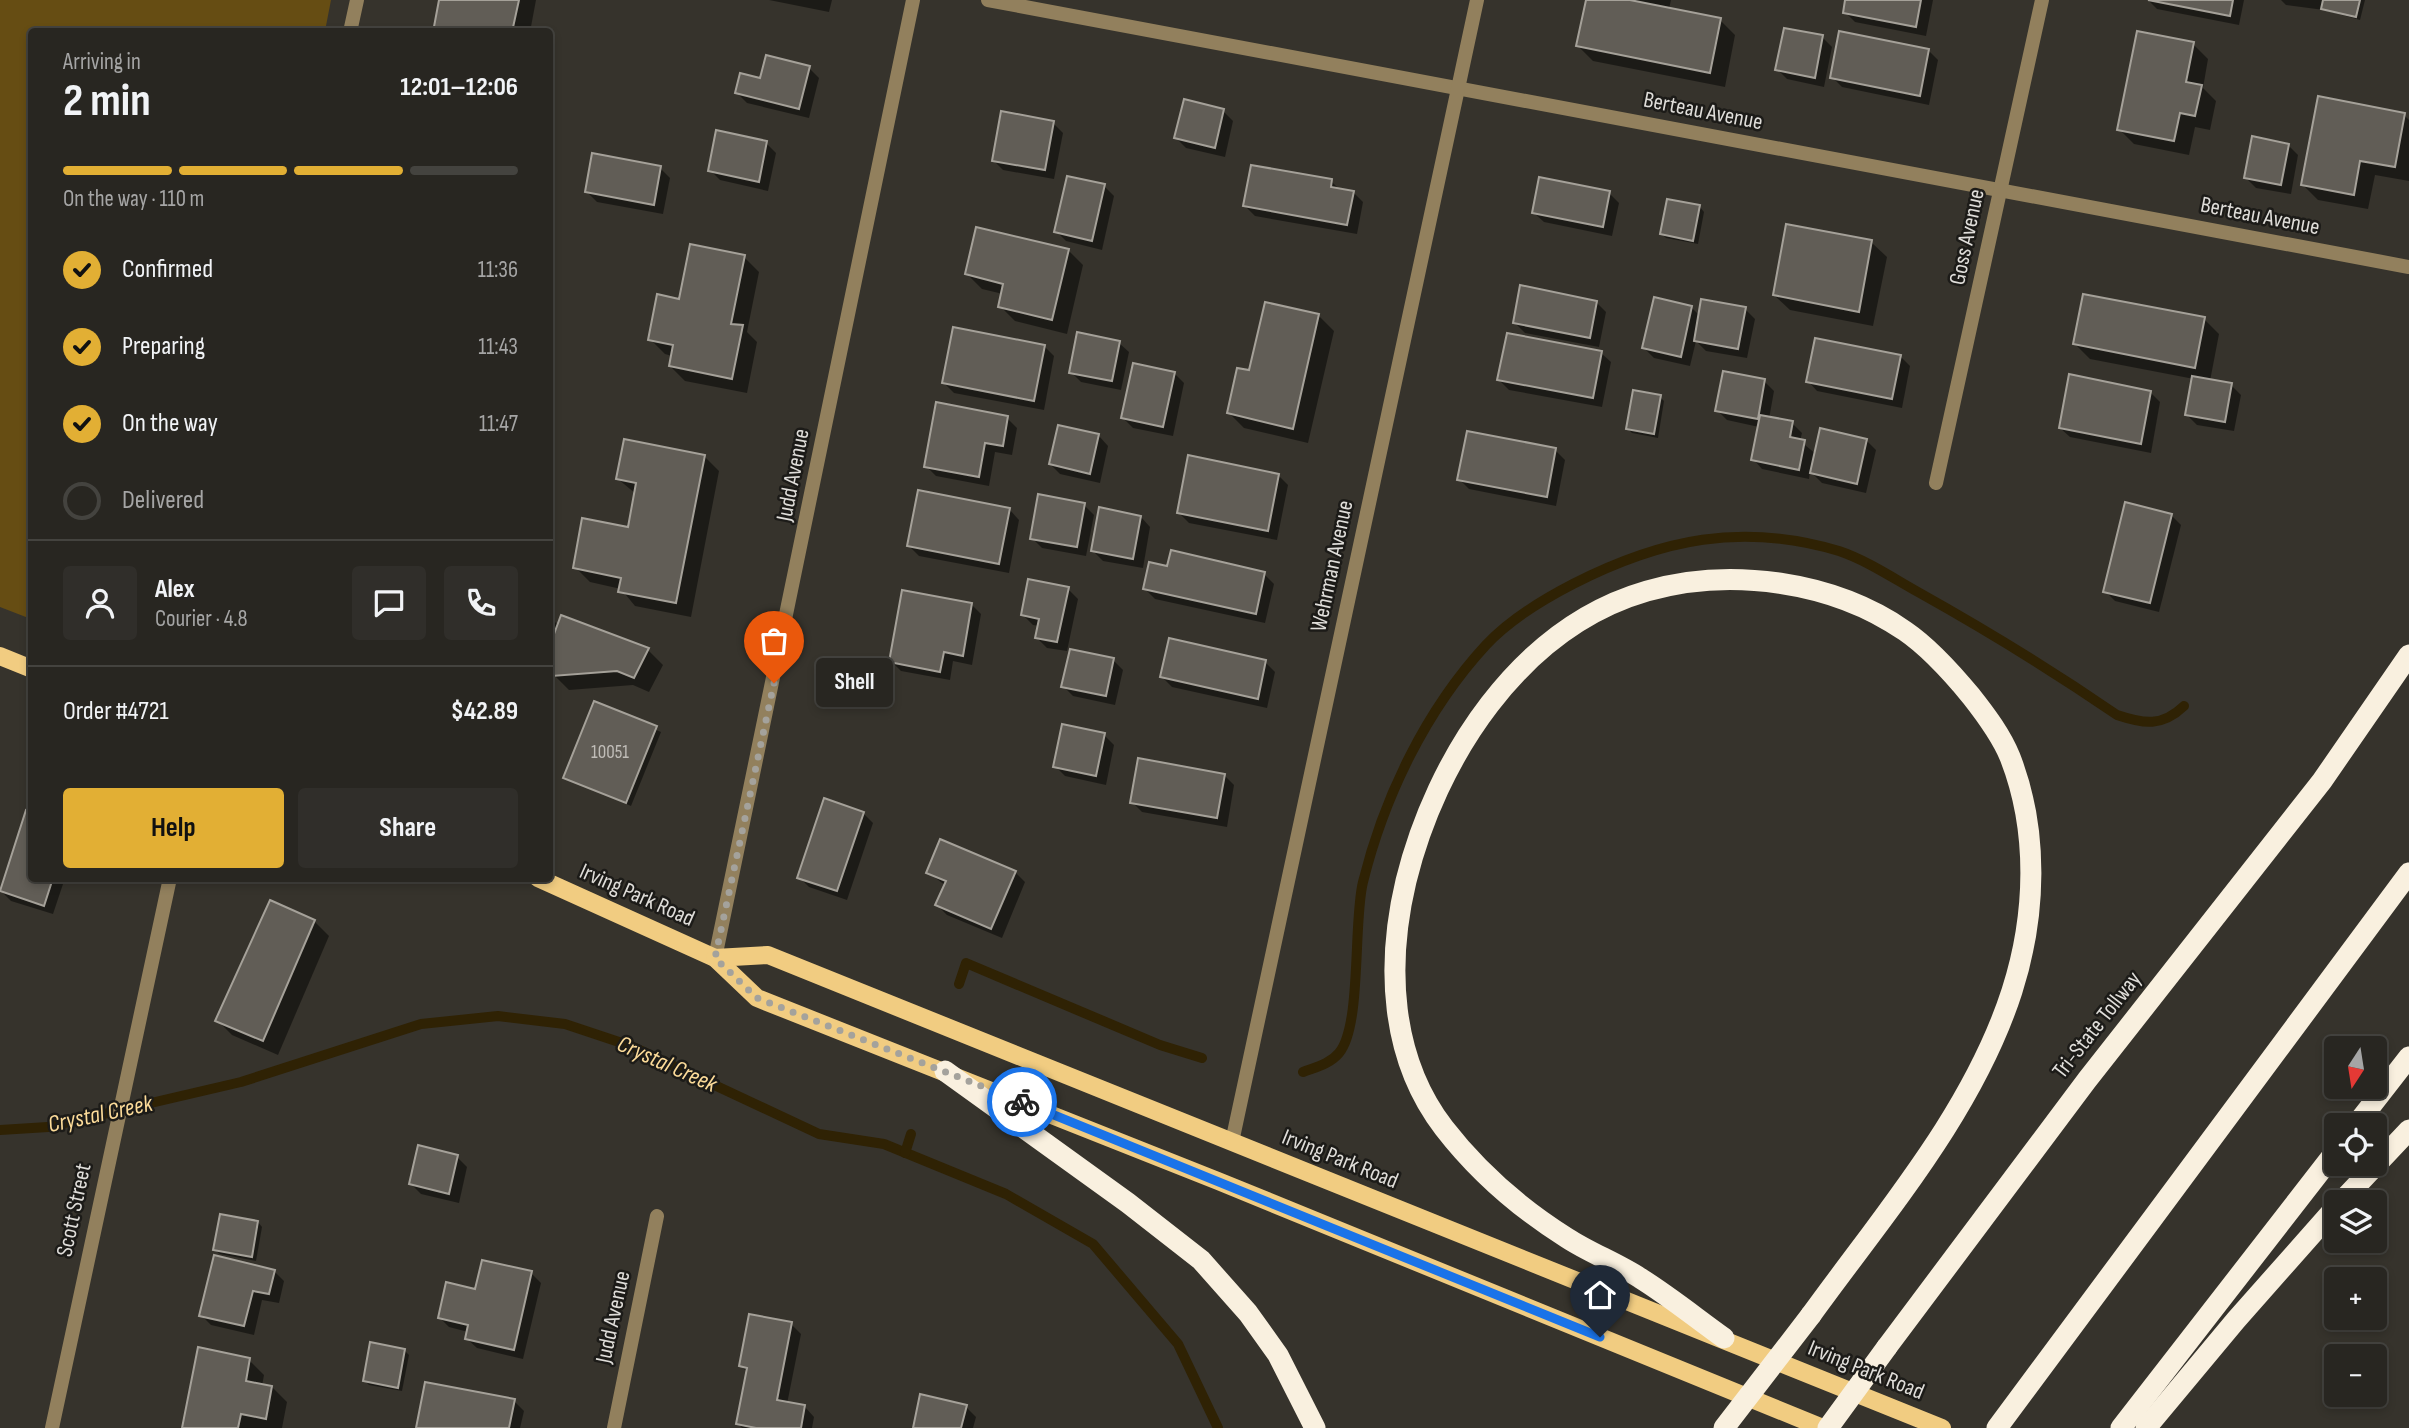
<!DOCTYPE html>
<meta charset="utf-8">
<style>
body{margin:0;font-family:"Sofia Sans Condensed",sans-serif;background:#302e2a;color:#f1f3f6;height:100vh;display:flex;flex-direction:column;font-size:26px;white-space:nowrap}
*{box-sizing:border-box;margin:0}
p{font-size:23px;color:#a5a5a5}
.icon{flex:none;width:38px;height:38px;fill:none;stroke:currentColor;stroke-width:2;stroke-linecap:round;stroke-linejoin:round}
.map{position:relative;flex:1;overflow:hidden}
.side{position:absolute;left:28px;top:28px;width:525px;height:854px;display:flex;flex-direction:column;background:#282621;border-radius:7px;box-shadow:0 4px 10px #0003,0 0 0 2px #44433f}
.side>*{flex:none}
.needle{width:46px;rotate:192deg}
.controls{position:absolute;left:2324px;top:1036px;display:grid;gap:14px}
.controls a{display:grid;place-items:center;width:63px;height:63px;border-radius:7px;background:#282621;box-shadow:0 4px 10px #0003,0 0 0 2px #44433f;font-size:35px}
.pin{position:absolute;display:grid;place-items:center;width:60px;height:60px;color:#fff;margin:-72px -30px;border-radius:50% 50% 50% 0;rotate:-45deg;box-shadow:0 0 7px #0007}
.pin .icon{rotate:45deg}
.courier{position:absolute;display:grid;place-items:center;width:70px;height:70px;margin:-35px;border:5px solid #1a73e8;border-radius:50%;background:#fff;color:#222;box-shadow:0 2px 9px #0007}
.bubble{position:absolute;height:49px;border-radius:7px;background:#282621;box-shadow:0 4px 10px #0003,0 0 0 2px #44433f;font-size:23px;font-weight:700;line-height:49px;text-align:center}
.overview em{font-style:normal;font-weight:700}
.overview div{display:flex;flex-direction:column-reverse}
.overview{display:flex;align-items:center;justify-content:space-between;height:119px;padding:0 35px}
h1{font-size:46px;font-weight:700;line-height:52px}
.bar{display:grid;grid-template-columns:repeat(4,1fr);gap:10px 7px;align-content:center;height:84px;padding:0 35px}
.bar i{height:9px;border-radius:5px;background:#44433f}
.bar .on{background:#e2af34}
.bar p{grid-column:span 4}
.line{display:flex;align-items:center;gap:18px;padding:0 35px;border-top:2px solid #44433f}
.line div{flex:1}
.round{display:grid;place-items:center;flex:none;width:74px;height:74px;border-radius:7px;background:#302e2a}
ol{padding:0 35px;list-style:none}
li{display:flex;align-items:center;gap:21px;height:77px}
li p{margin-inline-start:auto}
li .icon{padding:7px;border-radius:50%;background:#e2af34;color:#111;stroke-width:4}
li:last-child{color:#a5a5a5}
li i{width:38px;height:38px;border:4px solid #44433f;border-radius:50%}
.button{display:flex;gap:14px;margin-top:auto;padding:14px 35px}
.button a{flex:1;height:80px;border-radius:7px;background:#e2af34;color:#111;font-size:28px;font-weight:700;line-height:80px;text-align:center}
.button a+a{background:#302e2a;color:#f1f3f6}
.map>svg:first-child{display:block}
.green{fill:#664d13}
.shadow{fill:#0007}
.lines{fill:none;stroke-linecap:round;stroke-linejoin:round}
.stream{stroke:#2f2204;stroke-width:10}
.building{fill:#615d56;stroke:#a5a199;stroke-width:2}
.minor{stroke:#92805d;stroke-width:14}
.primary{stroke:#f1cc81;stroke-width:18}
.motorway{stroke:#f9f0df;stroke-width:21}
.motorway-bridge{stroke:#f9f0df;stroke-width:21}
.done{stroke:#a4a29c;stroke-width:7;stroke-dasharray:0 12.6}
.route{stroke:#1a73e8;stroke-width:9}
.labels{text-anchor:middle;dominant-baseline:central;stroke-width:5;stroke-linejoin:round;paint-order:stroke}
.number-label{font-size:19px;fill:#c0bdb8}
.street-label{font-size:23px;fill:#dfddd9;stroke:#1c1b18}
.water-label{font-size:24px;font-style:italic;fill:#fcdb99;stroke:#1c1b18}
</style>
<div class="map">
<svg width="2409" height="1428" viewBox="0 0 2409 1428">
<rect width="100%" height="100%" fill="#36332c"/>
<!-- green -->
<polygon class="green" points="0,0 331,0 325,31 32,32 31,619 0,607"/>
<!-- shadow -->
<g class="shadow">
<polygon points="441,0 536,0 530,32 435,32"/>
<polygon points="769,0 832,0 829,12"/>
<polygon points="1587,0 1671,0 1669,9 1720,20 1735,35 1725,87 1593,61 1578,46"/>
<polygon points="1847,0 1933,0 1926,36 1855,22 1845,12"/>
<polygon points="2148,0 2244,0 2239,25 2157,9"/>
<polygon points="2281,0 2365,0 2360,20 2324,10 2286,5"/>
<polygon points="1822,37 1832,47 1824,87 1787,79 1777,69"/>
<polygon points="2193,44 2208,59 2203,88 2216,101 2210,130 2195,127 2189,155 2134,144 2119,129"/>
<polygon points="1928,50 1938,60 1929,105 1842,87 1832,77"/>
<polygon points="809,68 819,78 809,118 747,103 737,93 761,80"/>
<polygon points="1223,111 1233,121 1225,157 1186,148 1176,138"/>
<polygon points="2404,115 2409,120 2409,181 2375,175 2368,209 2318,200 2303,185"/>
<polygon points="1053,123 1063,133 1054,179 1003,170 993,160"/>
<polygon points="766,143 776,153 768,191 720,180 710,170"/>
<polygon points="2288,145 2298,155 2291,194 2256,188 2246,178"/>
<polygon points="660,168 670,178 663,214 597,202 587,192"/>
<polygon points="1331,181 1340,190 1353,192 1363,202 1357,234 1255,216 1245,206"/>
<polygon points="1104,186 1114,196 1102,250 1066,241 1056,231"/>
<polygon points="1609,193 1619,203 1612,236 1544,222 1534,213"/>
<polygon points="1700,207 1704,212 1698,244 1666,238 1662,234"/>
<polygon points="1871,242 1887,257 1873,326 1790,310 1774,295"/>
<polygon points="1068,250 1083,265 1067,334 1015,321 1000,306 1003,294 982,289 967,274"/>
<polygon points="744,257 759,272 747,332 757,342 747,393 685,381 670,366 672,356 665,354 650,339 680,301"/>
<polygon points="1596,302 1606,312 1599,347 1525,333 1515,323"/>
<polygon points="1266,304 1319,316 1334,331 1308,443 1244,428 1229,413 1250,372"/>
<polygon points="1692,308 1700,316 1745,309 1755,319 1747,358 1706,351 1696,341 1690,366 1654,358 1644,348"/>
<polygon points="2204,319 2219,334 2210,381 2231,385 2241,395 2234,431 2197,425 2187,415 2194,379 2090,359 2075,344"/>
<polygon points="1119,343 1129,352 1121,390 1081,382 1071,372"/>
<polygon points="1044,346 1054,356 1044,410 954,393 944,383"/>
<polygon points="1601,353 1611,362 1602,407 1509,390 1499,380"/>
<polygon points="1900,356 1910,366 1902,408 1817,391 1808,381"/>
<polygon points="1174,373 1184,383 1173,436 1133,428 1123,418"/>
<polygon points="1764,381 1774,391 1769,419 1792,423 1802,433 1800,441 1816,454 1866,440 1876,450 1866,493 1822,483 1810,471 1809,479 1762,469 1753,459 1759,427 1727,420 1717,410"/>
<polygon points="2150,392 2160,402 2151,453 2070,437 2060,428"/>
<polygon points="1660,397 1664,401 1658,438 1632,433 1628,429"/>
<polygon points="1007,418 1017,428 1012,455 995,452 989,486 936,476 926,466"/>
<polygon points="1099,436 1108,446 1100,483 1060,474 1050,464"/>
<polygon points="1555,450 1565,460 1556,506 1469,489 1459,479"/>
<polygon points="704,456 719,471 691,617 635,606 621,589 590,582 575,567 629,529 636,494 618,479"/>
<polygon points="1278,475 1288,485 1277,540 1189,523 1179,513"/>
<polygon points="1084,505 1094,515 1086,556 1042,548 1032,538"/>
<polygon points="1010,510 1019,520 1009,573 919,556 909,546"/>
<polygon points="2171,515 2181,525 2159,612 2115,601 2105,591"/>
<polygon points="1141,517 1150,527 1143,568 1103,561 1093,551"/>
<polygon points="1168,568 1264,574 1274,584 1265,623 1155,599 1145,589"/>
<polygon points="1068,589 1078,599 1067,651 1047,648 1037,638 1039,626 1033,625 1023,615"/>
<polygon points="971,604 981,614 972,665 953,661 950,680 901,671 891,661"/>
<polygon points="550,617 559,626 648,650 663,665 649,692 633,685 569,690 554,675 552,667 550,674"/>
<polygon points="1113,660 1123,670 1115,705 1073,696 1063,686"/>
<polygon points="1265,662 1275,672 1267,708 1172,687 1162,677"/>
<polygon points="595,703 661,732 631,806 565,777"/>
<polygon points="1104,735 1114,745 1106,785 1065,776 1055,766"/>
<polygon points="1224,775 1234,785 1227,827 1142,812 1132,802"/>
<polygon points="863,813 873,823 847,900 809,887 799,877"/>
<polygon points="928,872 1015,872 1025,882 1002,938 947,915 937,905 946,886"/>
<polygon points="32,878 65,878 53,914 11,901 1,891"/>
<polygon points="314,921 329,936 278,1055 232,1035 217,1020"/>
<polygon points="457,1157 467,1167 459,1203 421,1194 411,1184"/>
<polygon points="258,1222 262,1227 256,1261 220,1254 215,1250"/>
<polygon points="274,1271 284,1281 279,1303 262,1300 254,1335 211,1325 201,1315"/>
<polygon points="531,1273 541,1283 523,1359 477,1348 467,1339 468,1332 449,1327 439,1317 477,1291"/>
<polygon points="791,1324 801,1334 787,1404 805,1407 814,1417 812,1428 742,1428 738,1423 748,1373 741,1366"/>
<polygon points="404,1350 409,1355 402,1391 369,1385 364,1380"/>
<polygon points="249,1360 264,1375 262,1386 272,1387 287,1402 282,1428 183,1428"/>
<polygon points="514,1401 524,1411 520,1428 418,1428"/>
<polygon points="966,1407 976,1417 973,1428 915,1428"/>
</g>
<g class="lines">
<!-- stream -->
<g class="stream">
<polyline points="959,984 966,963 1160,1045 1202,1058"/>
<path d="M1303,1072C1316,1067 1330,1064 1339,1053C1362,1026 1353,921 1363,882C1384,797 1426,710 1486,645C1510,619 1542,600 1573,584C1661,539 1742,522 1839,551C1866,560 1893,578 1918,592C1986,630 2053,671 2117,715C2144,724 2162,727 2184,706"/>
<polyline points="0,1130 48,1127 241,1082 421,1024 498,1016 565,1024 631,1046 819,1134 884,1144 1006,1194 1093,1244 1178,1344 1218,1428"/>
<polyline points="905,1153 911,1134"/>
</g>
</g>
<!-- building -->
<g class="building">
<polygon points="439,0 519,0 512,32 433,32"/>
<polygon points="1586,0 1630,0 1721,18 1710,73 1576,46"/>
<polygon points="1845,0 1921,0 1916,27 1843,13"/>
<polygon points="2148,0 2233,0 2230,16"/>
<polygon points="2323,0 2360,0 2356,17 2321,9"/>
<polygon points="1784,28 1823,35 1815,78 1775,70"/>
<polygon points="1839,31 1929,49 1920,96 1830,78"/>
<polygon points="2137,31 2194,42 2186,82 2202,85 2195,116 2180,113 2174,141 2117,130"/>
<polygon points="766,55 810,66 799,109 735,93 740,73 760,78"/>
<polygon points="2318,96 2405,113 2395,167 2360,161 2354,195 2301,185"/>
<polygon points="1184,99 1224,109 1215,148 1174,138"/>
<polygon points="1001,111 1054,121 1045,170 992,161"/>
<polygon points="716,130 767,141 759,182 708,171"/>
<polygon points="2252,136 2289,144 2281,185 2244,178"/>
<polygon points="592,153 661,166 654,205 585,192"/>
<polygon points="1251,165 1332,179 1331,187 1354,191 1347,225 1243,206"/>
<polygon points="1067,176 1105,184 1092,241 1054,232"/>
<polygon points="1539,177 1610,191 1603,227 1532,213"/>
<polygon points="1667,199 1700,205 1693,241 1660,234"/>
<polygon points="1786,224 1872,240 1859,312 1773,295"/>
<polygon points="976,227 1069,249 1052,320 998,307 1003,284 965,274"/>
<polygon points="690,244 745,255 731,324 743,325 732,379 669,366 673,345 648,340 657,294 679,299"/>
<polygon points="1520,285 1597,301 1590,338 1513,323"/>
<polygon points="2083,294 2205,317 2195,368 2073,344"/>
<polygon points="1654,297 1692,306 1681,357 1642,348"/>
<polygon points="1701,299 1746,307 1738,349 1694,341"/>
<polygon points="1265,302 1319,314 1293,429 1227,413 1237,368 1249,370"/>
<polygon points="953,327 1045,345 1034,401 942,383"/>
<polygon points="1077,332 1120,341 1112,381 1069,373"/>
<polygon points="1507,333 1602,351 1593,398 1497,380"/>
<polygon points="1815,338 1901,355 1892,399 1806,382"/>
<polygon points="1133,363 1175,372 1163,427 1121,418"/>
<polygon points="1723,371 1765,379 1758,419 1715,411"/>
<polygon points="2069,374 2151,391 2141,444 2059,428"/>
<polygon points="2192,376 2232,383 2225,422 2185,415"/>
<polygon points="1633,390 1661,395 1654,434 1626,429"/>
<polygon points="936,402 1008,416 1003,446 985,443 979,477 924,467"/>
<polygon points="1760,415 1793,421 1790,437 1805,440 1799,470 1751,460"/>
<polygon points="1058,425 1099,434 1090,474 1049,464"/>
<polygon points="1820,428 1867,439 1857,484 1810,473"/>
<polygon points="1467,431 1556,448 1547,497 1457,480"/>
<polygon points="624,439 705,455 676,603 618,592 621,578 573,568 582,518 628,527 636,483 616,479"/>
<polygon points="1188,455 1279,474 1268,531 1177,513"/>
<polygon points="918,490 1010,508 999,564 907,546"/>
<polygon points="1038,494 1085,503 1077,547 1030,539"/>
<polygon points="2125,502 2172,514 2150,603 2103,592"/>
<polygon points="1099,507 1141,516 1133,559 1091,551"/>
<polygon points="1171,550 1265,572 1256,614 1143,589 1149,562 1167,566"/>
<polygon points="1028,579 1069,587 1057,642 1035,638 1039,619 1021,615"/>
<polygon points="902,590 972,603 963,656 944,652 940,672 889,662"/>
<polygon points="561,615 649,648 634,678 617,671 552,676 550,645"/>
<polygon points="1169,638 1266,660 1258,699 1160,677"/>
<polygon points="1070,649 1114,658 1106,696 1061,687"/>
<polygon points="594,701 657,726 626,803 563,778"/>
<polygon points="1062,724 1105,733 1096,776 1053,767"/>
<polygon points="1138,758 1225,774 1217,818 1130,803"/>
<polygon points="824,798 864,812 837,891 797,878"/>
<polygon points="26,810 32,812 32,878 53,878 44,906 0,891"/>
<polygon points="940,839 1016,871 991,929 935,905 946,881 926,873"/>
<polygon points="270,900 315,920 263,1041 215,1021"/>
<polygon points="418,1145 458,1155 449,1194 409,1184"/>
<polygon points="220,1214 258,1221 252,1257 213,1250"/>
<polygon points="214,1255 275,1270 269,1294 253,1291 244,1326 199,1316"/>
<polygon points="482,1260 532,1271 514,1350 465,1339 468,1325 438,1318 446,1282 475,1289"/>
<polygon points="749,1314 792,1322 777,1400 805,1405 801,1428 756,1428 736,1424 747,1368 739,1366"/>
<polygon points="370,1342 405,1349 398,1388 363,1381"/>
<polygon points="198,1347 250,1358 246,1381 272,1386 266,1419 241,1414 238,1428 182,1428"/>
<polygon points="425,1382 515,1399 509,1428 416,1428"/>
<polygon points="920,1394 967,1405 961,1428 913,1428"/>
</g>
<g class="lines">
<!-- minor -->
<g class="minor">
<polyline points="988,0 2409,267"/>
<polyline points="350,32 357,0"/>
<polyline points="1936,483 2042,0"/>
<polyline points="715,958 913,0"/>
<polyline points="1232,1142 1477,0"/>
<polyline points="52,1428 170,878"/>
<polyline points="614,1428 657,1216"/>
</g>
<!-- primary -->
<g class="primary">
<polyline points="0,656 32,669"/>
<polyline points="538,878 715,958 757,998 1218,1181 1823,1428"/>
<polyline points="715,958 768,955 1942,1428"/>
</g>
<!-- motorway -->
<g class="motorway">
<polyline points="945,1071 1128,1203 1201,1260 1248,1313 1278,1355 1315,1428"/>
<polyline points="2356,1125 2409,1057"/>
<polyline points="2341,1202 2409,1130"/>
<path d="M1724,1338C1696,1318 1669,1296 1640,1278C1617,1263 1590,1253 1567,1238C1521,1209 1478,1172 1444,1128C1390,1058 1386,965 1406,881C1436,759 1519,628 1647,591C1730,567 1833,581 1905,631C1930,648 1952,673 1971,696C1986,715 2001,735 2010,757C2039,831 2036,916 2012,991C1973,1112 1884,1214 1811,1315"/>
<polyline points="1887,1347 2087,1080 2322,781 2409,655"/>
<polyline points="1997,1428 2409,873"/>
<polyline points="2121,1428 2336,1151"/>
<polyline points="2146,1428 2236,1320 2336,1207"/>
</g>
<!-- motorway-bridge -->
<g class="motorway-bridge">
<polyline points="1724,1428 1811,1315"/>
<polyline points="1828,1428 1887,1347"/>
</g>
</g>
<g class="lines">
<!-- done -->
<polyline class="done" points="774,683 715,958 757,998 1022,1102"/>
<!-- route -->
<polyline class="route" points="1022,1102 1600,1337"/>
</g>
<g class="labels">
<!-- number labels -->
<g class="number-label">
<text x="610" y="752">10051</text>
</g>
<!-- street labels -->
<g class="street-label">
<text transform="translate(1703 111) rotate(11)">Berteau Avenue</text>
<text transform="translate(2260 216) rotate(11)">Berteau Avenue</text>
<text transform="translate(1967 237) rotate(-78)">Goss Avenue</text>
<text transform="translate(793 475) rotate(-79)">Judd Avenue</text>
<text transform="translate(1332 566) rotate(-78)">Wehrman Avenue</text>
<text transform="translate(637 895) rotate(24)">Irving Park Road</text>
<text transform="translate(2097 1025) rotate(-52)">Tri-State Tollway</text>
<text transform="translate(1340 1159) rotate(22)">Irving Park Road</text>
<text transform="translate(74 1210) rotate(-78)">Scott Street</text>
<text transform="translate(613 1317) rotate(-78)">Judd Avenue</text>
<text transform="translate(1866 1370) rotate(22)">Irving Park Road</text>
</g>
<!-- water labels -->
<g class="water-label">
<text transform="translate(667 1064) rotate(24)">Crystal Creek</text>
<text transform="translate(100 1114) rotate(-12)">Crystal Creek</text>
</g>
</g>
</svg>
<div class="controls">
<a><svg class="needle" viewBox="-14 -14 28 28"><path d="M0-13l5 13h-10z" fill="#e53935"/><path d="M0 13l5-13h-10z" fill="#a5a5a5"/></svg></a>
<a><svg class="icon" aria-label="locate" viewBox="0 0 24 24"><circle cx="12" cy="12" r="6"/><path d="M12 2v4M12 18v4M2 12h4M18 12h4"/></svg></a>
<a><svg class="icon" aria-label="layers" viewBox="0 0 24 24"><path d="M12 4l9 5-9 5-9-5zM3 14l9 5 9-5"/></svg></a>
<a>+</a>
<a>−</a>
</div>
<div class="pin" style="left:774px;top:683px;background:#ea580c"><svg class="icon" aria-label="bag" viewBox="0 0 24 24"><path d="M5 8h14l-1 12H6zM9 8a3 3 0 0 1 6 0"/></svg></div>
<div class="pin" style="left:1600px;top:1337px;background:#1f2937"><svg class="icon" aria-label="home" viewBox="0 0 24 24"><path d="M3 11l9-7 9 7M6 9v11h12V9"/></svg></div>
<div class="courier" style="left:1022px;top:1102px"><svg class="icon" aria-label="bike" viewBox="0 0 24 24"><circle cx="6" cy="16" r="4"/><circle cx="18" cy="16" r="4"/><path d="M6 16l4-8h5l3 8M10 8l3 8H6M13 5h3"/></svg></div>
<div class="bubble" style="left:816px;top:658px;width:77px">Shell</div>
<section class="side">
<div class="overview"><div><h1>2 min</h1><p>Arriving in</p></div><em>12:01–12:06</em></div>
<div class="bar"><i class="on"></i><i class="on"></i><i class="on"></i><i></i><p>On the way · 110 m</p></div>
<ol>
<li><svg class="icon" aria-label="check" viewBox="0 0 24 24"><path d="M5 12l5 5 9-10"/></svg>Confirmed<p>11:36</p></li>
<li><svg class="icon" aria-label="check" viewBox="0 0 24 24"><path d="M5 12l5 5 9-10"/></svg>Preparing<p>11:43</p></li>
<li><svg class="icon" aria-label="check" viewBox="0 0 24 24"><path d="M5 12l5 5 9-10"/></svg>On the way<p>11:47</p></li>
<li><i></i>Delivered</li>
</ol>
<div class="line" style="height:126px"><a class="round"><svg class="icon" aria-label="person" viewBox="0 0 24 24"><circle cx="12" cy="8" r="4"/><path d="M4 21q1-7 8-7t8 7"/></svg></a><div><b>Alex</b><p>Courier · 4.8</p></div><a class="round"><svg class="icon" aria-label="chat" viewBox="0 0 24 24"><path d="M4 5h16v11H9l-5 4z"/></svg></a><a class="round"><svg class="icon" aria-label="phone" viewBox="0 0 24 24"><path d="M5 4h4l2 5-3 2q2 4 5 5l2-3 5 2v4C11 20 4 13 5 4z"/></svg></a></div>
<div class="line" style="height:91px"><div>Order #4721</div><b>$42.89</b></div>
<div class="button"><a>Help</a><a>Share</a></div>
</section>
</div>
